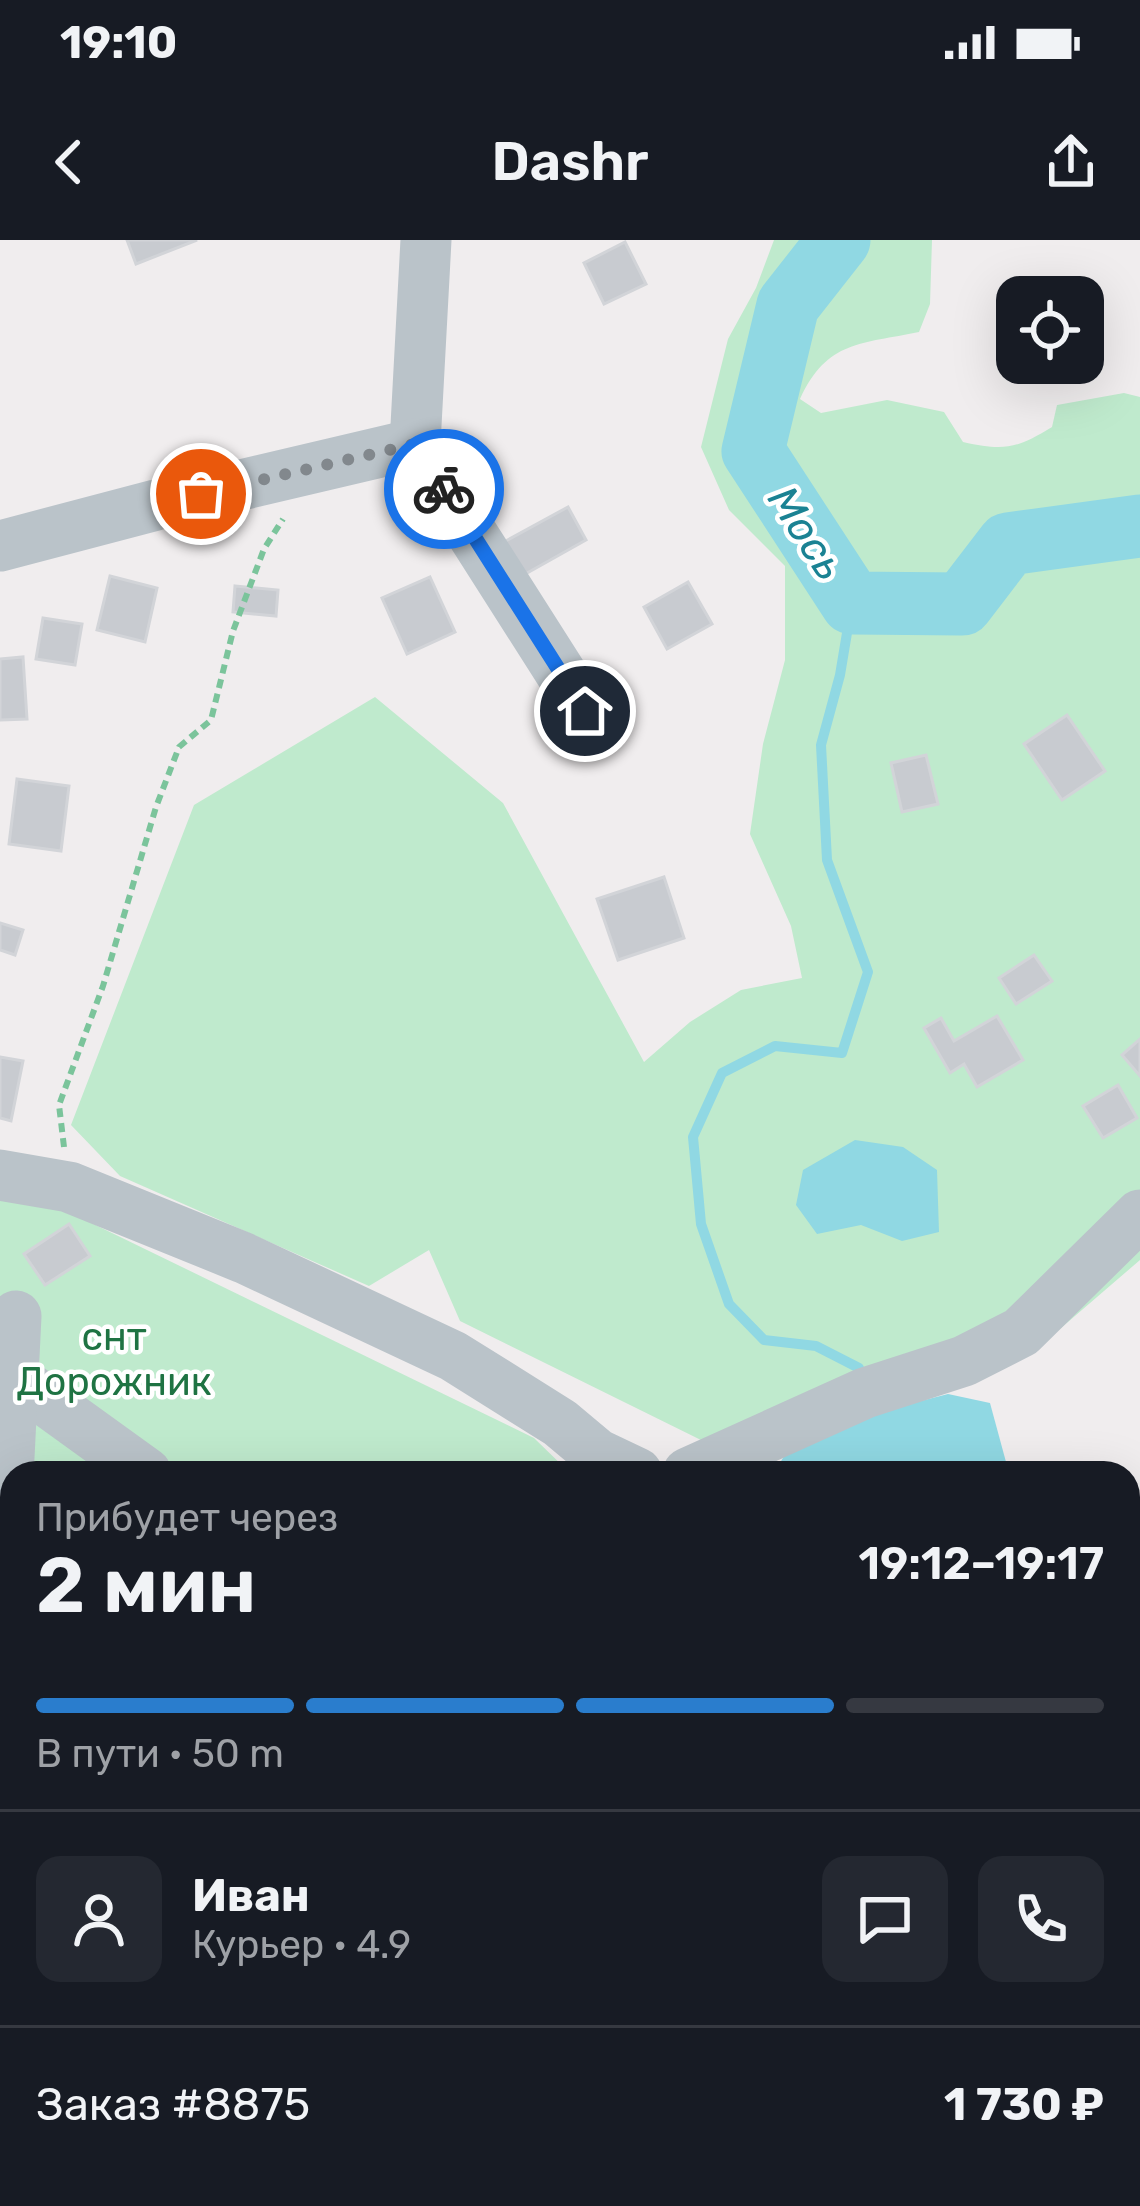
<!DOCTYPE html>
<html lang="ru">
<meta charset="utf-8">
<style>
body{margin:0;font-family:Rubik,sans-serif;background:#242831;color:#f1f3f6;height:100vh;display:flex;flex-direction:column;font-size:45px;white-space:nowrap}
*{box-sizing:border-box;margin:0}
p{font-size:39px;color:#9ea1a6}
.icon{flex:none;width:66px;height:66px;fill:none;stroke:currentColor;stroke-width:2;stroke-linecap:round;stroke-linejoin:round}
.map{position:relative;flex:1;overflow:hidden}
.panel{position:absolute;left:0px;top:1221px;width:1140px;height:747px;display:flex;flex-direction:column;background:#171b24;border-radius:36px 36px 0 0;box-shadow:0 12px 48px #0002}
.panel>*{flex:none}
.buttons{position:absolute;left:996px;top:36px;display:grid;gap:24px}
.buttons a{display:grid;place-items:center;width:108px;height:108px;border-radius:24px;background:#171b24;box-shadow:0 12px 48px #0002;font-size:60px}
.pin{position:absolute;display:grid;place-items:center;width:102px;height:102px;color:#fff;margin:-51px;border:6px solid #fff;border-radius:50%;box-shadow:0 3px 12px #0007}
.courier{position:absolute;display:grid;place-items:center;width:120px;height:120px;margin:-60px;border:9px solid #1a73e8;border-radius:50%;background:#fff;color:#222;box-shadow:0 3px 15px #0007}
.headline em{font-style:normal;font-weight:600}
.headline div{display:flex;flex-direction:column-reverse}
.headline{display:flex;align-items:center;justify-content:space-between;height:204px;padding:0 36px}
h1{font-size:78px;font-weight:600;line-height:90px}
.bar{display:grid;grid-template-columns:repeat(4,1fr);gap:18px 12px;align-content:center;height:144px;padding:0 36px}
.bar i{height:15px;border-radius:9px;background:#363941}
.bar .current{background:#2a7dcd}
.bar p{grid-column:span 4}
.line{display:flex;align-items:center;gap:30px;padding:0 36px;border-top:3px solid #363941}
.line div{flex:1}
.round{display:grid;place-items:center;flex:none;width:126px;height:126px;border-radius:24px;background:#242831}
.status{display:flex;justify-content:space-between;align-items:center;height:84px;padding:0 60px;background:#171b24;direction:ltr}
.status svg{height:33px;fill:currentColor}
header{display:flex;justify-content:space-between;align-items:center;height:156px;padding:0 36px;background:#171b24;font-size:54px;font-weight:600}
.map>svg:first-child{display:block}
.green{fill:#bfeacd}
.water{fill:#90d8e3}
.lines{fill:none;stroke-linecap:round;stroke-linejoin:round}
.stream{stroke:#90d8e3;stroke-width:10}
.river{stroke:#90d8e3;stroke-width:63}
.building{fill:#c8cbd0;stroke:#d2d4d8;stroke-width:3}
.path{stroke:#7bc49b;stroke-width:6;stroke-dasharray:9 6;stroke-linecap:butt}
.minor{stroke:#bac3c9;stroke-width:51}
.done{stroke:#82888d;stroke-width:12;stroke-dasharray:0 21.6}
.route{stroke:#1a73e8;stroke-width:15}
.labels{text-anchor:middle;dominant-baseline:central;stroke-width:9;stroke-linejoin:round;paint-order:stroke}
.park-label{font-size:39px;fill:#1f7343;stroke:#fff}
.water-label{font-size:42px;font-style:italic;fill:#1a8293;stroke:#fff}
</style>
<div class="status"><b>19:10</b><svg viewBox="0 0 49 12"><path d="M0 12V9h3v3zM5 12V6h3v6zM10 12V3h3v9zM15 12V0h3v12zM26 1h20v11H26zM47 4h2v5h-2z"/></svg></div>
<header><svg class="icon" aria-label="back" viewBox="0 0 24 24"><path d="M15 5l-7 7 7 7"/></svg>Dashr<svg class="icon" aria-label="share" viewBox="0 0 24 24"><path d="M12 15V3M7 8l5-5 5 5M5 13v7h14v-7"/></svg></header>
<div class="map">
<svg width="1140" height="1966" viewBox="0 0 1140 1966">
<rect width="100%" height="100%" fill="#f0edee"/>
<!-- green -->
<g class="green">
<path d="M774,0H932L930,64L919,92C862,104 827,100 800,159L821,173L887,160L944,172L963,202C1004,211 1016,209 1052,187L1057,165L1124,153L1140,157V1020L1061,1088L986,1091L705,1202L460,1081L429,1010L369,1046L120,936L71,885L194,565L375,457L503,563L644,822L690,782L741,750L802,738L791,686L750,594L763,504L785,420V326L729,270L701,207L728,99L756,48Z"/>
<polygon points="0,953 42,959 534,1198 570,1233 12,1233 12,1956 876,1956 865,1966 0,1966"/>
</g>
<!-- water -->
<g class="water">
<polygon points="855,900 903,907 937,930 939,992 902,1001 861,985 817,994 796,965 803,930"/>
<polygon points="948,1154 990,1163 1009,1233 774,1233 793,1201 874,1173"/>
</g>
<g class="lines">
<!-- stream -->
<g class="stream">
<polyline points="852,363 840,435 821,505 827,620 868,732 842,813 775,806 722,833 693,897 701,984 729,1064 764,1100 816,1106 859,1128"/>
<polyline points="1128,1872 1140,1876"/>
<polyline points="1128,1921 1140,1906"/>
<polyline points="1034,1966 1034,1961 1042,1956"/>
</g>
<!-- river -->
<polyline class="river" points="839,0 788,65 753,211 852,363 962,364 1008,304 1140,286"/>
</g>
<!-- building -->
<g class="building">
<polygon points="127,0 197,0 136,24"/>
<polygon points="625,2 646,44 604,64 584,23"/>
<polygon points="568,267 586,300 520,337 502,303"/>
<polygon points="110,336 157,348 145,402 97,390"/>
<polygon points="430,337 455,392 407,414 382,358"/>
<polygon points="688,342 712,384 667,409 644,367"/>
<polygon points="235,346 278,350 276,376 233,372"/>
<polygon points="43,378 82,384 75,425 36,419"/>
<polygon points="23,417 27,479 0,480 0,419"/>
<polygon points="1067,475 1105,531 1062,560 1024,504"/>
<polygon points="926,515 938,564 902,572 891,523"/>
<polygon points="17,539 69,546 61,611 9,604"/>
<polygon points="664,637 684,698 618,720 597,659"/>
<polygon points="0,683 23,690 15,715 0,710"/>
<polygon points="1034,715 1052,741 1016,764 999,738"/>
<polygon points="997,776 1023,820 977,847 964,824 950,833 924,788 941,778 954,801"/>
<polygon points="1140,799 1140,836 1122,815"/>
<polygon points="0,817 23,821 11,881 0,878"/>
<polygon points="1118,845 1137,878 1103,898 1083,866"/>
<polygon points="69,984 90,1016 45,1045 24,1014"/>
</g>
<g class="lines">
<!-- path -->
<polyline class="path" points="64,907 59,865 103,746 156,567 179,507 211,480 233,391 264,309 283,279"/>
<!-- minor -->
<g class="minor">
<polyline points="415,204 585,471"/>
<polyline points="415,204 426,0"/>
<polyline points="0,306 156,265 415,204"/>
<polyline points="0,935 69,947 244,1018 453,1116 560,1183 597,1214 637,1233"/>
<polyline points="13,1137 146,1233"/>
<polyline points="688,1233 865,1153 964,1121 1021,1092 1140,975"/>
<polyline points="0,1399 16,1076"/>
<polyline points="0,1733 12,1739"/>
<polyline points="332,1956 345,1966"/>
<polyline points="724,1956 728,1960"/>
</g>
</g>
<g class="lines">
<!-- done -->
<polyline class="done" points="201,254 415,204 444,249"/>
<!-- route -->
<polyline class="route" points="444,249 585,471"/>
</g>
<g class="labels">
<!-- park labels -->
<g class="park-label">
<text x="114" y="1097">снт<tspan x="114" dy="45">Дорожник</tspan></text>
</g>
<!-- water labels -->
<g class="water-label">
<text transform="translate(806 293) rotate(57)">Мось</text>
</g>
</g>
</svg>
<div class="buttons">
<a><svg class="icon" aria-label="locate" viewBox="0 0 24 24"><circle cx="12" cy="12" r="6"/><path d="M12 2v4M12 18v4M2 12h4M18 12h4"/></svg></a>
</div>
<div class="pin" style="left:201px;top:254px;background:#ea580c"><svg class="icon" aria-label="bag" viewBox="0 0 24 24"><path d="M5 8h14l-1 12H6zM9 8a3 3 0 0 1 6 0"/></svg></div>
<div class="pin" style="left:585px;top:471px;background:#1f2937"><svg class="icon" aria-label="home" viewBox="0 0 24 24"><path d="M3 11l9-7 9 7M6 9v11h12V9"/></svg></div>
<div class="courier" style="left:444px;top:249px"><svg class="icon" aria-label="bike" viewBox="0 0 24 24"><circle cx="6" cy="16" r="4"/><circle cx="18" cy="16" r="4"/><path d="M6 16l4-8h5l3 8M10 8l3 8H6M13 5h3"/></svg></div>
<section class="panel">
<div class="headline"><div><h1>2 мин</h1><p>Прибудет через</p></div><em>19:12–19:17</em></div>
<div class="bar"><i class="current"></i><i class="current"></i><i class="current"></i><i></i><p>В пути · 50 m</p></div>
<div class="line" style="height:216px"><a class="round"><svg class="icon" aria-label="person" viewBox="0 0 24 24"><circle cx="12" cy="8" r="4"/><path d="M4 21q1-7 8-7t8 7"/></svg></a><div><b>Иван</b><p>Курьер · 4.9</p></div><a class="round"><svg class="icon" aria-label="chat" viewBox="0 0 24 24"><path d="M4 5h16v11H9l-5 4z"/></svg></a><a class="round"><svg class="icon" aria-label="phone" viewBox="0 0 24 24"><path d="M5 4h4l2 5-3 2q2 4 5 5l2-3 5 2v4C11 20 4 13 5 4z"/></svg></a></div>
<div class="line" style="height:156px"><div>Заказ #8875</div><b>1 730 ₽</b></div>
</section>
</div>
